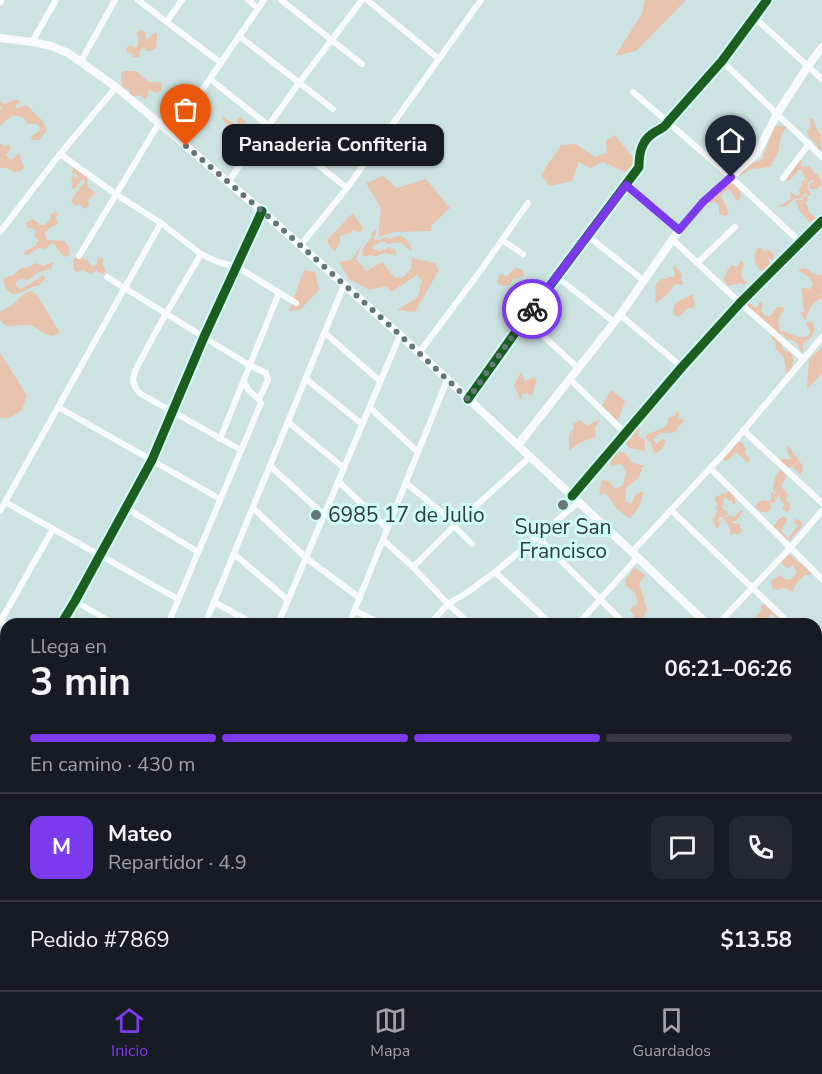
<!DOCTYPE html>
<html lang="es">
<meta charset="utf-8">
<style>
body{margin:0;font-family:"Nunito Sans",sans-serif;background:#242831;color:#f1f3f6;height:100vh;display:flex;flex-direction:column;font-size:22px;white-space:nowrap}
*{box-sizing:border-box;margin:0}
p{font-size:20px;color:#9ea1a6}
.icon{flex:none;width:33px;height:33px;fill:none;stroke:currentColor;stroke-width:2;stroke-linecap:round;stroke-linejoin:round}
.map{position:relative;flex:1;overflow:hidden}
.sheet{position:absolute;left:0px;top:618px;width:822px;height:372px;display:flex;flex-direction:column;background:#171b24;border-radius:18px 18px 0 0;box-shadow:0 2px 4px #0004}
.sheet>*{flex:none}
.pin{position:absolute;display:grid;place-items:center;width:51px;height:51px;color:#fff;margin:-62px -26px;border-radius:50% 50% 50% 0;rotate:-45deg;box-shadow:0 0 6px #0007}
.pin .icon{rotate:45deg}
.courier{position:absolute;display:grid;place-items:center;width:60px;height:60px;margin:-30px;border:4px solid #7c3aed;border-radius:50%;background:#fff;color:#222;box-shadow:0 2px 8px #0007}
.bubble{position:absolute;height:42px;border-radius:12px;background:#171b24;box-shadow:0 2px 4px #0004;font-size:20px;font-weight:700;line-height:42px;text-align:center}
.headline em{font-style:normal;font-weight:700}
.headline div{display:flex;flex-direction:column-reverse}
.headline{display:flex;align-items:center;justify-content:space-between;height:102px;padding:0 30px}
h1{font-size:39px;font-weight:700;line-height:45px}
.bar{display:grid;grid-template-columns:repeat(4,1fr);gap:9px 6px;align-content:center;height:72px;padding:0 30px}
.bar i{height:8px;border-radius:4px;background:#363941}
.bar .selected{background:#7c3aed}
.bar p{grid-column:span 4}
.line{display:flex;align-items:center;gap:15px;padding:0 30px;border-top:2px solid #363941}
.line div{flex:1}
.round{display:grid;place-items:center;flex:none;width:63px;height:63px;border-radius:12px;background:#242831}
.tab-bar{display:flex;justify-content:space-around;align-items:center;height:84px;border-top:2px solid #363941;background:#171b24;font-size:16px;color:#9ea1a6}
.tab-bar a{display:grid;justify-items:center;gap:3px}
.tab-bar .selected{color:#7c3aed}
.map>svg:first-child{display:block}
.green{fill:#e8c3ad}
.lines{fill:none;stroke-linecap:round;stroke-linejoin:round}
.minor{stroke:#f8fbfb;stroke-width:6}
.major{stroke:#f8fbfb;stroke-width:8}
.cycleway-casing{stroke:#d0fbf7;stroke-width:13}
.cycleway{stroke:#1b5e20;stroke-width:9}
.done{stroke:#657776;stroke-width:6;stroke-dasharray:0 10.8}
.route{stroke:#7c3aed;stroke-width:8}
.poi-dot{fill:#657776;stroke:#d0fbf7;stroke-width:2}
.labels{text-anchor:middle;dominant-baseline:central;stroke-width:6;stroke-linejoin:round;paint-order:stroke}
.poi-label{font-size:21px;fill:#2d3d3c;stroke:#d0fbf7;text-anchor:start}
</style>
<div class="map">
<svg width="822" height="990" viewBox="0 0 822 990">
<rect width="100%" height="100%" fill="#cde3e2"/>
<!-- green -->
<g class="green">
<polygon points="645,0 686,0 636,51 615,56 642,14"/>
<polygon points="141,30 146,32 146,38 147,41 148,38 151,36 152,34 157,33 156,48 151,51 147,51 144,47 140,51 139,57 133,57 132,53 127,52 126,48 131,45 133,47 137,47 139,38 136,33"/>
<polygon points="124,71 136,71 149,82 160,82 162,85 162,90 157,93 149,90 147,98 145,99 139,95 133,97 129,93 129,88 126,90 122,85 121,73"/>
<polygon points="15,99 19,101 21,105 18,103 16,106 15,109 26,105 41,119 47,130 39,140 32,140 31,137 40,130 39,126 36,124 28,124 24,118 13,115 0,126 0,111 2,107 0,107 0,101 5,104"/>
<path d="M222,116L236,125L238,122V118L241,117L247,124L246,127L242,128L245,132L244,136L243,137L236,134C231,137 234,142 235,147L233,150H231L232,146C226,141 227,134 230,127L222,119Z"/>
<path d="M809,118L813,119L817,130L821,134L822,149L818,150C818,140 808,141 807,131L811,127Z"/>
<polygon points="775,126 787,126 781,136 778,153 770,167 751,169 740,176 745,166 762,159"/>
<polygon points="615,135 636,162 625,172 603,162 591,168 579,162 572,181 550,186 541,175 561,145 576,144 595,157 607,153 606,141"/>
<polygon points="0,143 3,146 9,145 11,147 10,150 6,155 10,159 12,159 20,153 21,161 24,167 22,170 15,172 6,168 0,168"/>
<path d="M801,160L802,162L800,166L805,167L809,166L813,170L814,174L817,173L822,183L818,189H810V183L813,182L814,175L813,180L809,181C807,184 808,187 807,190H809L811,194L809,196L805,193L803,197L807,196L809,200L805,202L807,205L809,212L815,217V221L809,222L799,210L796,200H803V198L798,199H794C790,203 784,209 777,206V205C783,206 787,201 791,199L790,192L797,196L800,195L799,189L802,186L801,182L806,179L801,170H799L790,180L788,181L787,179C790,172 793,164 801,160Z"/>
<polygon points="73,167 87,176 88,187 95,192 95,194 88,200 89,206 83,209 80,204 75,206 71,201 77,191 79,191 79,188 84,184 85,181 81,179 77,187 73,189 71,188 73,184 71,177 73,176 76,178 78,177 76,174 72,173"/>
<polygon points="383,176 397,188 426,179 450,208 431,226 432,231 394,232 378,237 381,208 366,183"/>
<polygon points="729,182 738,188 741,196 738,201 735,199 734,195 729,190 725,191 721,196 729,213 726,216 719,214 719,205 714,202 710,203 709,200"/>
<path d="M55,212L58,214L56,217L58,224L51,227L45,232V236L47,240L64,241C68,245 71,249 69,255L65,257C59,253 57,248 53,242L45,249L38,248L28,255H24L25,251L35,246L39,240L34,236L36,231L33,228H28L26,223L33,219L41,225H45L50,219L51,214Z"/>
<path d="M354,213C355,220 362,222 363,230L359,232L352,230L351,233L340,236V241L335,252L330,246L327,239C338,232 344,219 354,213Z"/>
<path d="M376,230V234L373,237L375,240H379L386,237L390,239C401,232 410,239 412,251C400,245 406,239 388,244C382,239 376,243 372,248C380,253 381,251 389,247L396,251V255L384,253L376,256L369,255L366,257L362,255C361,246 372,241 373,232Z"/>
<polygon points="362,245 356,259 366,271 382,262 394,277 402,278 411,269 412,258 435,263 439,270 415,312 397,310 418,297 422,281 417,275 391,292 386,286 370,290 349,279 339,262 351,260"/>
<path d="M760,247L765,252L767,250L771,251L774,256L773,260L768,258L770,263L766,270H760C753,262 752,254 760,247Z"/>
<path d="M78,256L87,260L91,266H95L97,263V259L101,258L104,260L102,264L106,271L103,274L99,273L97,270L91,274L84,270L76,272C72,268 72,263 75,258Z"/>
<polygon points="742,260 744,265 741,272 742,278 747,282 745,285 741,283 729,286 723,279 727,271 732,265 737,267"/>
<path d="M53,262L52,268L37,273L28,280L20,279L15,284L21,289L44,275L45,279L40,285C35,287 30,287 26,290C12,297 9,295 3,281L5,277L12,276L21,268L29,267L36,263L43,266Z"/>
<polygon points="674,266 679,270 682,275 681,279 683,283 681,285 676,284 673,286 672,289 658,302 655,302 656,284 662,278 666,279 668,277 674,277 675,274 673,267"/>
<polygon points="515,268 522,269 524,276 513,279 511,283 506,286 499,285 497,281 500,274 503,274 504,276 507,276"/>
<path d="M805,268L814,274L822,275V294L821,295L822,298C811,302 809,310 806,320L800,313L805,311L803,307L802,288L810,289L813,285L810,278L798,270Z"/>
<polygon points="304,270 315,272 319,290 300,310 289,311"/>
<polygon points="31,291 37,295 60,333 53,336 46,334 31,325 6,326 0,320 0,312 13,304 24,294"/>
<path d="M692,294L695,304L693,308H688L679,317L673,314C673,298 682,301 692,294Z"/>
<path d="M761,301L763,304L761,310L765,316H770L777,307H783L784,310C777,321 777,319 781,332L785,331C793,335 802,341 810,334V330L806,324L807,322L813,323L815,329C812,337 809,340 802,344L804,351L801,352C796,340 797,342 786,339L782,333V336C770,325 756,316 745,303L748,302L756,308Z"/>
<path d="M771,334C774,336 778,339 780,342C783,348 782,351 790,352C796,360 791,362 793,370L789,374L787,373L785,370C786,366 784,357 781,354C777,349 774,350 776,343L771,338Z"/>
<polygon points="822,347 822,373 807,390 809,359"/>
<polygon points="0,353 27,395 22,410 9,418 1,418 0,416"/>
<polygon points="521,372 525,381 534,377 537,381 534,387 534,393 531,396 527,393 522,394 521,401 514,385"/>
<polygon points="611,390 625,401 618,421 602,406"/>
<path d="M677,411L679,413L678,419H683L684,422L678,427L677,431C666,437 664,427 653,440L657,444L662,439L666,440L663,448L657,453L653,452L652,444L646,438V435L658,430L666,426L669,418L674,416Z"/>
<polygon points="600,419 595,428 596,437 581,442 569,451 569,434 574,429 573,424 580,420 587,426"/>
<polygon points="634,425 640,426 638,436 645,440 645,451 629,448 624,441 631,439"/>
<polygon points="736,442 741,442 746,448 745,453 751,461 747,462 736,452 726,462 724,460 723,456"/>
<polygon points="788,445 803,466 801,475 793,467 785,467 780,459 791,459 787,450"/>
<polygon points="624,452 633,463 645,466 641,468 642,470 638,478 626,488 625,501 631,504 636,494 644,491 639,507 630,519 617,509 606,493 599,495 602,480 608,481 616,489 623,485 626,471 621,464 611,466 610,460 615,453"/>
<path d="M782,470L786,475L785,480L781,486L788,495L786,499L790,505V509L787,512L784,511L782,508L784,505L780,499V494L778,497L774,498L776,500L775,503L771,502L770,503L771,507L768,512C762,513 758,511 755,506L762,500L768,501L771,500V492H772L775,494L777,493L774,492L773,488C774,482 775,472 782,470Z"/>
<polygon points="729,491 734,494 736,503 735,504 733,504 732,501 729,501 724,497 722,508 728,512 728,514 725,516 728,520 730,520 727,519 727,516 730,515 734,517 741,510 743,511 736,521 732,521 734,524 738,523 740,524 740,528 743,531 739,534 735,533 732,535 730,534 730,528 722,517 720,517 718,520 720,524 718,528 716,528 714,524 713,518 716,516 716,514 718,511 716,508 718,504 715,501 715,497"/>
<path d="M784,516L787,520L781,531L788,538L798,526L794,522V520L797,519L803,522C801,530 795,534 790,540H787L774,526L779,519Z"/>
<path d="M789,554L811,573L810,576L806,574C801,578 793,586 793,592L784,588L778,590L772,588L771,581L780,575L785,579L790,580L797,572L793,565L787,568L783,565L781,562Z"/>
<polygon points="634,568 646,575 639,583 647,610 640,624 630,610 638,603 635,593 625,585 626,579"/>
<polygon points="765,604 783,620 784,624 776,624 778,620 772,614 769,616 765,624 753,624 752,622 761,610 761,606"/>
</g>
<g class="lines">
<!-- minor -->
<g class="minor">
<polyline points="138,0 221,63"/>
<polyline points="248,0 258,8"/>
<polyline points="281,0 362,64"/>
<polyline points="367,0 439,59"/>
<polyline points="0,3 1,0"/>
<polyline points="754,17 822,79"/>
<polyline points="167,21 182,0"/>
<polyline points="239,36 333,109"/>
<polyline points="32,42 56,0"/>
<polyline points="81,61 115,0"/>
<polyline points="722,61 822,157"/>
<polyline points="210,79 347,188"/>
<polyline points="633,92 731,177 800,242"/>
<polyline points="172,134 264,0"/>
<polyline points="60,154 117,195 161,223 201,254 218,262 237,267 296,303"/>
<polyline points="783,178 809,144"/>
<polyline points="228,182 299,83 362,0"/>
<polyline points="626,185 679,230"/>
<polyline points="0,232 60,154 116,87"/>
<polyline points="588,236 643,280"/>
<polyline points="672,239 740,303 803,359"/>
<polyline points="502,240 523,254"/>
<polyline points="300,246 347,188 481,0"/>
<path d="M201,254C183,285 164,316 147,348C143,357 135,368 133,378C133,384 136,390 141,394L241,450"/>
<polyline points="79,256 159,123"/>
<polyline points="697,263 735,227"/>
<polyline points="107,277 249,365 266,373 268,380 259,399"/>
<polyline points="557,277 614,322"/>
<polyline points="620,315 682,367"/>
<polyline points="525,319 578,368"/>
<polyline points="325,333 380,381"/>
<polyline points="419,353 481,270 528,203"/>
<polyline points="306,379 362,424"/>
<polyline points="570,379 625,433"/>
<path d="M468,399L525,319L639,167C639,154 641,142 652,134C659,129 664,129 668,122L722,61L767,0"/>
<polyline points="58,407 220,499"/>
<polyline points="369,407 418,452"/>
<polyline points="288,422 344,468"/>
<polyline points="743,430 822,503"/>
<polyline points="220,439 279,293"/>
<polyline points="270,466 324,515"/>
<polyline points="710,468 822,579"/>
<polyline points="338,481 388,529"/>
<polyline points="406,483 456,524"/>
<polyline points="572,496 682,367 740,303 822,221"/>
<polyline points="5,502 178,599"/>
<polyline points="126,508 198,552"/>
<polyline points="253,508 306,558 360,598"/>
<polyline points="671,510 790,624"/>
<polyline points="0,511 161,223"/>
<polyline points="454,526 472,544"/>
<polyline points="537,537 625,624"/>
<polyline points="383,540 413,567 448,604 470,624"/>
<polyline points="632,552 728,449 822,337"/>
<polyline points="234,554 288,600"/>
<polyline points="413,567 456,524 531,456"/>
<polyline points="495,572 551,624"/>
<polyline points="75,601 114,624"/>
<polyline points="214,602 254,624"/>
<polyline points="355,611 383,624"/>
<polyline points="61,624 75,601 152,460 204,337 262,211"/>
<path d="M168,624L261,403C256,393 249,396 244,381"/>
<polyline points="205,624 344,285"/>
<polyline points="278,624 400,335"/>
<polyline points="349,624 447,380"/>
<polyline points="430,624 448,604 468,592 495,572 579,502"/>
<polyline points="578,624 638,557"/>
<polyline points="718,624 790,548 822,511"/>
<polyline points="6,625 0,622 53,529"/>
<polyline points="816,648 822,654"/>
<polyline points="816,681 822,675"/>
<polyline points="0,731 6,721"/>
<polyline points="0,744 6,747"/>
<polyline points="0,800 6,804"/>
<polyline points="816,834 822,840"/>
<polyline points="0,864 6,868"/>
<polyline points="816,869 822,864"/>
<polyline points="0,873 6,876"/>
<polyline points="0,916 6,916"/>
<polyline points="816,926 822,919"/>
<polyline points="816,982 822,987"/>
<polyline points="283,984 301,990"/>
<polyline points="637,984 642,990"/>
<polyline points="747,984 753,990"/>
<polyline points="90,990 91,984"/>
<polyline points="176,990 177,984"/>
<polyline points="211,990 212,984"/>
<polyline points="362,990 363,984"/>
<polyline points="595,990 602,984"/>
<polyline points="697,990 703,984"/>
<polyline points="762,990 767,984"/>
</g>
<!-- major -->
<g class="major">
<polyline points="0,38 32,42 51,46 68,53 116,87 172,134 262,211 400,335 632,552 707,624"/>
<polyline points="518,445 620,315 679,230 703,202 757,153 777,114 808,66 822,47"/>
<polyline points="816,729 822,734"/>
</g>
<defs>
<g id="cycleway">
<path d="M468,399L525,319L639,167C639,154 641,142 652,134C659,129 664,129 668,122L722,61L767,0"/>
<polyline points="572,496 682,367 740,303 822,221"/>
<polyline points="61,624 75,601 152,460 204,337 262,211"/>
</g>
</defs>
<!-- cycleway casing -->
<use href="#cycleway" class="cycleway-casing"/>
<!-- cycleway -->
<use href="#cycleway" class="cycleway"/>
</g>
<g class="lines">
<!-- done -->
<polyline class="done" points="186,146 262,211 386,322 468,399 532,309"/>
<!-- route -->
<polyline class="route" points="532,309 626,185 679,230 703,202 731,177"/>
</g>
<!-- markers -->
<g class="poi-dot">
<circle cx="563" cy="505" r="6"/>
<circle cx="316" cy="515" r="6"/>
</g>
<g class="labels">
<!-- poi labels -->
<g class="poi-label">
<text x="328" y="515">6985 17 de Julio</text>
<text x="563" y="527" text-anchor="middle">Super San<tspan x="563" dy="24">Francisco</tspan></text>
</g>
</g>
</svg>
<div class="pin" style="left:186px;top:146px;background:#ea580c"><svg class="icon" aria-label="bag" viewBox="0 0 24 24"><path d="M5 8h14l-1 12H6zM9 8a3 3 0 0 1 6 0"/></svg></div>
<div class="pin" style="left:731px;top:177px;background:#1f2937"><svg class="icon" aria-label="home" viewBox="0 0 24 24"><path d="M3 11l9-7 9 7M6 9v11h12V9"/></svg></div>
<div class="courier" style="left:532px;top:309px"><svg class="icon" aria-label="bike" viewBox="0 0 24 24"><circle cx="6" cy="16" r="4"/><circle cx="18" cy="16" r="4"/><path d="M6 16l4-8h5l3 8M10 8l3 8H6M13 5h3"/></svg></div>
<div class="bubble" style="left:222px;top:124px;width:222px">Panaderia Confiteria</div>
<section class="sheet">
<div class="headline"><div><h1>3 min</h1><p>Llega en</p></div><em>06:21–06:26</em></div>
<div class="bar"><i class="selected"></i><i class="selected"></i><i class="selected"></i><i></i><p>En camino · 430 m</p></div>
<div class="line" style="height:108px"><b class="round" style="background:#7c3aed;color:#fff">M</b><div><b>Mateo</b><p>Repartidor · 4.9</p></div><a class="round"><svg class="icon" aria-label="chat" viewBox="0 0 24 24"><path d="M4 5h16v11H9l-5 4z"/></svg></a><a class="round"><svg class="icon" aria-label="phone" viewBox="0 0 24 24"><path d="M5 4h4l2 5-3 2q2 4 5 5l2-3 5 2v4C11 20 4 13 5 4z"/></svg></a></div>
<div class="line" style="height:78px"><div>Pedido #7869</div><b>$13.58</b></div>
</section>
</div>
<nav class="tab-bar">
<a class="selected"><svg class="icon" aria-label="home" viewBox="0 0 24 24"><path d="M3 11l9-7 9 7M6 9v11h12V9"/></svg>Inicio</a>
<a><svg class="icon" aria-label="map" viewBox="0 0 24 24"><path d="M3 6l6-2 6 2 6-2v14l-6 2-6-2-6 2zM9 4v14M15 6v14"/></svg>Mapa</a>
<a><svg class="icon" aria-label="saved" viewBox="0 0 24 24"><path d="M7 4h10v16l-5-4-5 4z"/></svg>Guardados</a>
</nav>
